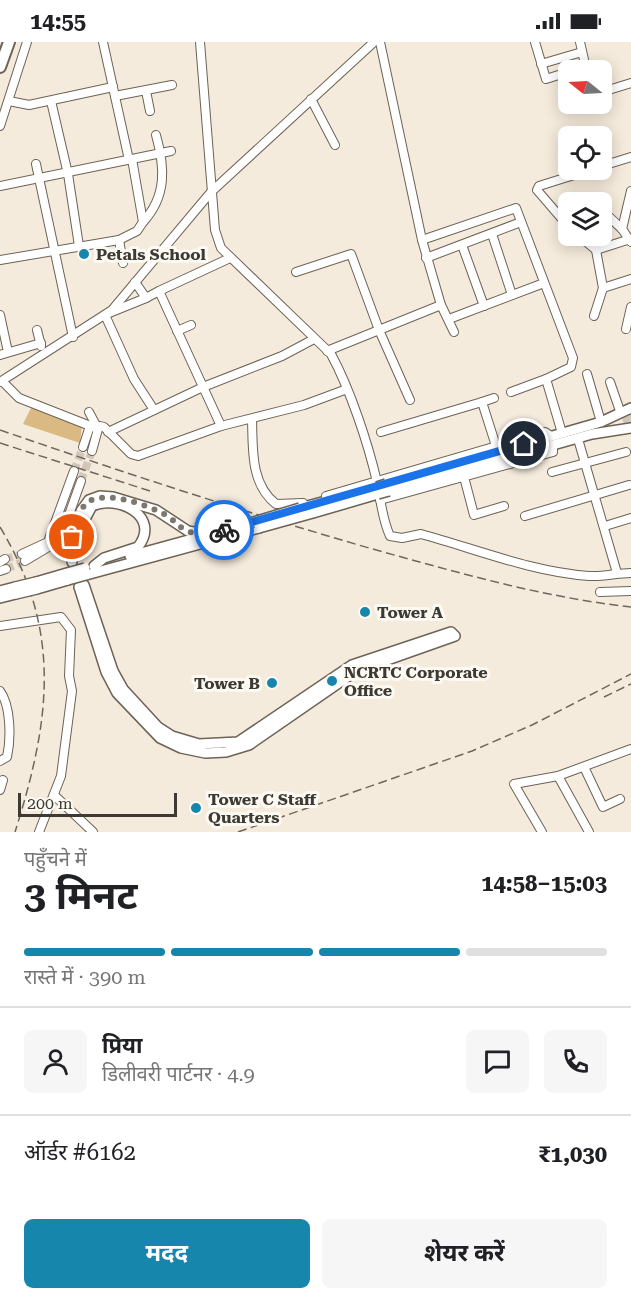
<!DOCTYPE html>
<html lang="hi">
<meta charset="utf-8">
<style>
body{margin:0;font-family:"Roboto Serif","Noto Sans Devanagari",serif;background:#f6f6f6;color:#202124;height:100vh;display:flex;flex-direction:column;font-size:22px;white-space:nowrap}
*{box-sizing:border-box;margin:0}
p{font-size:20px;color:#757577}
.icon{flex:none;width:33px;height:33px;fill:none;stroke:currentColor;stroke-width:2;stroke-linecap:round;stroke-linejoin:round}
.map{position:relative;height:790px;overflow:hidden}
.sheet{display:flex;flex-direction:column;background:#fff;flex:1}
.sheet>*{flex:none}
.needle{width:39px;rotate:288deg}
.tools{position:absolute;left:558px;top:18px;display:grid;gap:12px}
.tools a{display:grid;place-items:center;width:54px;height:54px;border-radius:9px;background:#fff;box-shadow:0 3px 15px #0003;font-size:30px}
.scale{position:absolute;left:18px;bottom:15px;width:159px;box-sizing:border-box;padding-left:6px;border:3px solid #3d3933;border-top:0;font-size:16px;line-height:21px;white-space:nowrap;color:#3d3933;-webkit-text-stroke:4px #fdf9f3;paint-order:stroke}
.pin{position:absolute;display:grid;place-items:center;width:51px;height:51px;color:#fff;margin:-26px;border:3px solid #fff;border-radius:50%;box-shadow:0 2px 6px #0007}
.courier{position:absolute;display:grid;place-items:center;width:60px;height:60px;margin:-30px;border:4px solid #1a73e8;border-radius:50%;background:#fff;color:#222;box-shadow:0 2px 8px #0007}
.summary em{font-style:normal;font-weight:700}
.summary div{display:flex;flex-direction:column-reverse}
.summary{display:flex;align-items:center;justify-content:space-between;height:102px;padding:0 24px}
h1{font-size:39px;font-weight:700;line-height:45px}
.bar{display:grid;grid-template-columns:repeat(4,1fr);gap:9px 6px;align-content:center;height:72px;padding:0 24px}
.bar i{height:8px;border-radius:4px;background:#e0e0e0}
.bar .current{background:#1786ac}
.bar p{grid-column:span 4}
.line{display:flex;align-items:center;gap:15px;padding:0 24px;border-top:2px solid #e0e0e0}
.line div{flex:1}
.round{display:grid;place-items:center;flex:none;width:63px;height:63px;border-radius:9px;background:#f6f6f6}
.button{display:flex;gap:12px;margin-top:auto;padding:12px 24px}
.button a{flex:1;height:69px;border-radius:9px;background:#1786ac;color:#fff;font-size:24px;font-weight:700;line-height:69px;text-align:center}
.button a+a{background:#f6f6f6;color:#202124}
.status{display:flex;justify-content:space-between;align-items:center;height:42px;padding:0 30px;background:#fff;direction:ltr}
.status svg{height:16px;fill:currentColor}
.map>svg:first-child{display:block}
.green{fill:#dab982}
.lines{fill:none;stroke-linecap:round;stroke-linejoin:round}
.minor-tunnel{stroke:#d0c7ba;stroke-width:8;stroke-dasharray:8 4;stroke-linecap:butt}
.major-tunnel{stroke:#d0c7ba;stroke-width:9;stroke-dasharray:9 4.5;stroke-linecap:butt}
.minor-casing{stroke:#6c6356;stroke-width:10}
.major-casing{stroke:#6c6356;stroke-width:12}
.highway-casing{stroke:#6c6356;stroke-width:14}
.minor{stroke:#fff;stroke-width:8}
.major{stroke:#fff;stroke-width:9}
.highway{stroke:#fff;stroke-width:10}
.rail{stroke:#6d685f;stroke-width:1.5;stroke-dasharray:9 4.5;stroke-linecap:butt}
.major-bridge-casing{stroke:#6c6356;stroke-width:12;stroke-linecap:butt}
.major-bridge{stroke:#fff;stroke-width:9}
.done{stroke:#7d776e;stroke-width:6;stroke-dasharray:0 10.8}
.route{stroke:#1a73e8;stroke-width:8}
.poi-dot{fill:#1786ac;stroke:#fdf9f3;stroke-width:2}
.labels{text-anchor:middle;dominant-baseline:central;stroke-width:6;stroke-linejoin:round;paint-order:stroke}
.poi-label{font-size:16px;font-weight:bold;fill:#3d3933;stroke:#fdf9f3;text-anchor:start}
</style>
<div class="status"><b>14:55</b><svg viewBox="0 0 49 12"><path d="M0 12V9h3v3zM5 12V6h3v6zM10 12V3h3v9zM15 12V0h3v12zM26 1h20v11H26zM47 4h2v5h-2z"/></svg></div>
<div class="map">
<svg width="631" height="790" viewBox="0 0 631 790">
<rect width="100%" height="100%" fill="#f5ebdc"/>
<!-- green -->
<polygon class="green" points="32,364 82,383 80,401 23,382"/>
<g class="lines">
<!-- minor-tunnel -->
<g class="minor-tunnel">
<polyline points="74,429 83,405"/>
<polyline points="81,439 92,409"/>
<polyline points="5,517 22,512"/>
<polyline points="6,527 25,519"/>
</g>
<!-- major-tunnel -->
<g class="major-tunnel">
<polyline points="622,375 631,373"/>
<polyline points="624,382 631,380"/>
</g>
<defs>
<g id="minor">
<polyline points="103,0 129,118"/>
<path d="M200,0L215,188L221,206L331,312C350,347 368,401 377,440C381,459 382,477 390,494L402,496L421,492C476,507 532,530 589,534C603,535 617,531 631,531"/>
<polyline points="380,0 422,198 441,263 454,290"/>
<polyline points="535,0 546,37 568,30"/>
<polyline points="541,22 582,10"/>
<polyline points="574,28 585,22 580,0"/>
<polyline points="146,49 150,69"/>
<polyline points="602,50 631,41"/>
<polyline points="115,54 172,43"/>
<polyline points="311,57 335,103"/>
<polyline points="9,59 29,63 113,45"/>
<polyline points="51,59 68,132 79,204"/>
<polyline points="0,84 27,0"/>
<polyline points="36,122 73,295"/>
<polyline points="602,124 631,115"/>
<polyline points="564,135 566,121"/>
<polyline points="0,144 171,109"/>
<polyline points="602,168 622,187 631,200"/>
<path d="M143,180C167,154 165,125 156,93"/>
<polyline points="568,184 537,148 539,144 590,128"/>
<polyline points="622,187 631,149"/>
<polyline points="492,192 512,253"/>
<polyline points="579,194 596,208 630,197"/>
<polyline points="119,198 123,221"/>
<polyline points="422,198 516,166 573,316 571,325 546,337 562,391"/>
<polyline points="462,203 484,264"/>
<polyline points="596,208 603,246"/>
<polyline points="426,216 521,180"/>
<polyline points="0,218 119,198 137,189 143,180 132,117"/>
<polyline points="296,230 351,212 379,288 410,358"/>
<polyline points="135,240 146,256 159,249 221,384"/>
<polyline points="159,249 230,216"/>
<polyline points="109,271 146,256"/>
<polyline points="0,273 8,310"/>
<polyline points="105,273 134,337 154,368"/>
<polyline points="594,274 603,246 631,237"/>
<polyline points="449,277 544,241"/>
<polyline points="626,287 631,265"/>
<polyline points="37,288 41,304"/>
<polyline points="177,289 191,283"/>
<polyline points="327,309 441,263"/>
<polyline points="0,313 41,301"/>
<polyline points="587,332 601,380"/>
<polyline points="0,340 112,268 211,150 374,0"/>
<polyline points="3,340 19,356 98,387 92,409"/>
<polyline points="610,340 620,369"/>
<polyline points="511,350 546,337"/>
<polyline points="482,360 494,356"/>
<polyline points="89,370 98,387 100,384 104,385 131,412 138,414 221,384 304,363 347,347"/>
<path d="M252,377C253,406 250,442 276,462L303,461"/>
<polyline points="108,390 203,345 282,314 314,297"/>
<polyline points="381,390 482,360 496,404"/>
<polyline points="578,397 617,531"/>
<polyline points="83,405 90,384"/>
<polyline points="552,430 626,410"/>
<polyline points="464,435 474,473 504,464"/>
<polyline points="326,454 545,390 551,394"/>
<polyline points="380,458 553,410 553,404"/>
<polyline points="525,474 629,443"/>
<polyline points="605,484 631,476"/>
<polyline points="22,512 48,500 74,429"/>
<polyline points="25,519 60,498 81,439"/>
<polyline points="0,520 5,517"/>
<polyline points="0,529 6,527"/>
<polyline points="600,550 631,549"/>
<polyline points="0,584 61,575 71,588 69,634 72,649 61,734 39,790"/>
<path d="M0,649C11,664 11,697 7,715L0,719"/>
<polyline points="584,725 603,765 620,757"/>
<polyline points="558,734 589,790"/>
<polyline points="0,748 3,738"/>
<polyline points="54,753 93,790"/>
<polyline points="542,790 514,742 558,734 631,707"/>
</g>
<g id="major">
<polyline points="386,442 601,380 631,366"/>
<polyline points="389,449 592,392 631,386"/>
<polyline points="300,466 377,445"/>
<polyline points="313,471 378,452"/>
<path d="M84,479L92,464C117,452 162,474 138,505L104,516L94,524"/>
<polyline points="130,514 247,482"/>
<polyline points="72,520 71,502 81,469 89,458 100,454 113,455 156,468 188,489 210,493"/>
<polyline points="86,533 259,486"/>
<polyline points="36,540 67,531"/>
<polyline points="79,545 106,630 117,651 160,696 181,706 205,711 226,710 249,703 356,629 455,594 451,590 352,623 238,700 199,702 172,694 158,685 123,647 113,629 84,543"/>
<polyline points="37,547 68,538"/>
<polyline points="0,549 15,545"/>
<polyline points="0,556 16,552"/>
</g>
<polyline id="highway" points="0,25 9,0"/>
</defs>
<!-- minor casing -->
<use href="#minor" class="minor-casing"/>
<!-- major casing -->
<use href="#major" class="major-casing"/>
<!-- highway casing -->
<use href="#highway" class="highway-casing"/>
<!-- minor -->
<use href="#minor" class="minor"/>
<!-- major -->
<use href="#major" class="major"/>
<!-- highway -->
<use href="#highway" class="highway"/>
<!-- rail -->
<g class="rail">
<path d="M0,388C122,430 244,470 369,506C456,530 541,555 631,565"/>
<polyline points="0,401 150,449"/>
<path d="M0,485C63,590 50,679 15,790"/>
<polyline points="604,655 631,642"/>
<polyline points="238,790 472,709 532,683 631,632"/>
</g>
<defs>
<g id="major-bridge">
<polyline points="377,445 386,442"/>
<polyline points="378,452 389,449"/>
<polyline points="247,482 300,466"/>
<polyline points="259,486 313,471"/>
<polyline points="67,531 85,526"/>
<polyline points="68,538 86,533"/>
<polyline points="15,545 36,540"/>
<polyline points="16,552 37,547"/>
</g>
</defs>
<!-- major-bridge casing -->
<use href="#major-bridge" class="major-bridge-casing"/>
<!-- major-bridge -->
<use href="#major-bridge" class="major-bridge"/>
</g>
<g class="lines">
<!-- done -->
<path class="done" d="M72,495L84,463C101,446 145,462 164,472C173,476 178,485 187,489C200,494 211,492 224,488"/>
<!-- route -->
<polyline class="route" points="224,488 524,402"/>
</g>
<!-- markers -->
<g class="poi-dot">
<circle cx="84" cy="212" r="6"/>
<circle cx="365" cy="570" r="6"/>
<circle cx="332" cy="639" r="6"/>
<circle cx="272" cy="641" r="6"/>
<circle cx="196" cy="766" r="6"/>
</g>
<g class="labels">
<!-- poi labels -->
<g class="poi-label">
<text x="96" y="212">Petals School</text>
<text x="377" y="570">Tower A</text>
<text x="344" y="630">NCRTC Corporate<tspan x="344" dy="18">Office</tspan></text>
<text x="260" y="641" text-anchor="end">Tower B</text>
<text x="208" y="757">Tower C Staff<tspan x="208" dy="18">Quarters</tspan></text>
</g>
</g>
</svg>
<div class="tools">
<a><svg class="needle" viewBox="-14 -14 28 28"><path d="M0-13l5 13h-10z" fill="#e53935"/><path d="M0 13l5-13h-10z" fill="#757577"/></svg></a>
<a><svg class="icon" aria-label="locate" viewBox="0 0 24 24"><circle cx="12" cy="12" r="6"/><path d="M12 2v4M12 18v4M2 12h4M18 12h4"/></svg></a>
<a><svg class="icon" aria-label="layers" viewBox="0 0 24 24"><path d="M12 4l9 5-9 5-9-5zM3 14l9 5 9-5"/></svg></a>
</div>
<div class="scale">200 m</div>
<div class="pin" style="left:72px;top:495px;background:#ea580c"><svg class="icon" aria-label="bag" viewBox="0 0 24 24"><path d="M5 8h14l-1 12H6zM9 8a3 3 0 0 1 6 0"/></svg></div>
<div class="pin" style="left:524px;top:402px;background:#1f2937"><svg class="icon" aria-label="home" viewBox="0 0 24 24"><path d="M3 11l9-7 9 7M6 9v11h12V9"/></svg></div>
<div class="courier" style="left:224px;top:488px"><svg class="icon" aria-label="bike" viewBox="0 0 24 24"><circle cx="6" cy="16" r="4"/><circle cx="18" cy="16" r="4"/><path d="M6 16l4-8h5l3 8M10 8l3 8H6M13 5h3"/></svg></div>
</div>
<section class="sheet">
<div class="summary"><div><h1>3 मिनट</h1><p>पहुँचने में</p></div><em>14:58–15:03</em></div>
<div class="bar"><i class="current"></i><i class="current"></i><i class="current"></i><i></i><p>रास्ते में · 390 m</p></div>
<div class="line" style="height:108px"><a class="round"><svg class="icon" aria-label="person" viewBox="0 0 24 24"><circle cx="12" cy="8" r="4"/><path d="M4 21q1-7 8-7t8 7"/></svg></a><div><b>प्रिया</b><p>डिलीवरी पार्टनर · 4.9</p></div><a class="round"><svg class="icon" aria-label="chat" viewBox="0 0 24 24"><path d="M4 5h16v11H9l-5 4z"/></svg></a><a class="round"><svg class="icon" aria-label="phone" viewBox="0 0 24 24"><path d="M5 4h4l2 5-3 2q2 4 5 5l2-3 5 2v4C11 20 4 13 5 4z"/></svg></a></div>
<div class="line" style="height:78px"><div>ऑर्डर #6162</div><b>₹1,030</b></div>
<div class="button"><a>मदद</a><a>शेयर करें</a></div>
</section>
